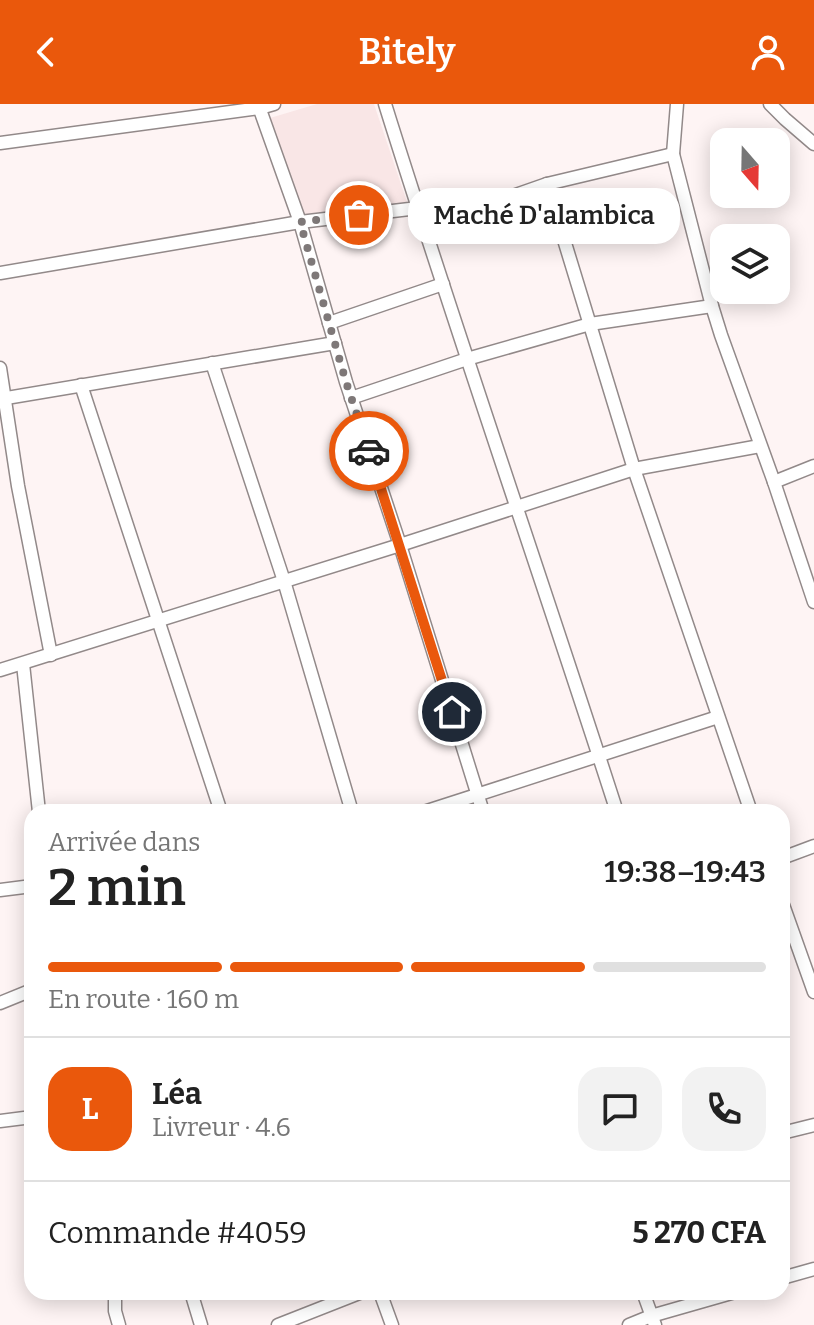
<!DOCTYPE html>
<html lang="fr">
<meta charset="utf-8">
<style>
body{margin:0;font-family:Bitter,serif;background:#f2f2f2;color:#222;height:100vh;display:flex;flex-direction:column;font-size:30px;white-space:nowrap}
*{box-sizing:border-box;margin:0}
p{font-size:26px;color:#767676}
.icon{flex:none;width:44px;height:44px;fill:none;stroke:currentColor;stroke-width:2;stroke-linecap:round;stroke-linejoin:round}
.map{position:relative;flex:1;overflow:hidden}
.details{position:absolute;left:24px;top:700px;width:766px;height:496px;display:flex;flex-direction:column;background:#fff;border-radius:24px;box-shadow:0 4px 20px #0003}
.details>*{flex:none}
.needle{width:52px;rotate:160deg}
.controls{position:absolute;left:710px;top:24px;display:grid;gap:16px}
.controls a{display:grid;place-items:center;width:80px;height:80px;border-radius:16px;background:#fff;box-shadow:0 4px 20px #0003;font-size:40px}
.pin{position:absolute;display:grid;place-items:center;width:68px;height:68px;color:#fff;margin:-34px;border:4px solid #fff;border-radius:50%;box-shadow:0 2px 8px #0007}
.courier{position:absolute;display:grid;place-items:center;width:80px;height:80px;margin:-40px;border:6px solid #ea580c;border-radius:50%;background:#fff;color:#222;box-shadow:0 2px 10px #0007}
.bubble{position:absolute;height:56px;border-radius:24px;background:#fff;box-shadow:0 4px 20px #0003;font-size:26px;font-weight:600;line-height:56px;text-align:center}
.summary em{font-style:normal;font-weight:600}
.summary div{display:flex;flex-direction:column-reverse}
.summary{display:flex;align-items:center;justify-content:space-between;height:136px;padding:0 24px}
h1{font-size:52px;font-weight:600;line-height:60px}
.bar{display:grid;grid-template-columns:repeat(4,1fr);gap:12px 8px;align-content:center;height:96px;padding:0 24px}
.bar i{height:10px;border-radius:6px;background:#e0e0e0}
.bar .active{background:#ea580c}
.bar p{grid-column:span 4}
.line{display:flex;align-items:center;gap:20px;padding:0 24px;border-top:2px solid #e0e0e0}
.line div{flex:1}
.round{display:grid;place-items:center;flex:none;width:84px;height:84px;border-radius:24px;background:#f2f2f2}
header{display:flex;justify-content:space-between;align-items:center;height:104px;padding:0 24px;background:#ea580c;color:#fff;font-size:36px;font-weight:600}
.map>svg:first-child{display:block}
.built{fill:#f9e6e6}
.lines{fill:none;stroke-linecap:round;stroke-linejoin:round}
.minor-casing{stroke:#928989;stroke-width:15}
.minor{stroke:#fff;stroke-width:12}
.done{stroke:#7e7878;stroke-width:8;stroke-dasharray:0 14.4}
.route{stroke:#ea580c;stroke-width:10}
</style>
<header><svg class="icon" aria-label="back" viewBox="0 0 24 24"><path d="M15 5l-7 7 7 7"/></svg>Bitely<svg class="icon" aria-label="person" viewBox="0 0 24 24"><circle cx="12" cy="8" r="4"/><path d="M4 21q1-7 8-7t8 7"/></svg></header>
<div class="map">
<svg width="814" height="1221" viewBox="0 0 814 1221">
<rect width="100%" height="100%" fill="#fef4f4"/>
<!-- built -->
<polygon class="built" points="317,0 374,0 408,101 305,114 270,14"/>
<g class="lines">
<defs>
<g id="minor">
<polyline points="258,0 300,118 346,278 400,441 483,708"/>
<path d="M385,0C459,237 541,472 617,708"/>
<polyline points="677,0 673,50 712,202 721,231 774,378 814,498"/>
<polyline points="770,0 785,15 814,40"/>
<polyline points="0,39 260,4 274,0"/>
<polyline points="547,80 634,365 751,708"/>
<polyline points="424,123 547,80 673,50"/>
<polyline points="0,169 300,118 418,104"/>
<polyline points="329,219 443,180"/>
<polyline points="212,259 284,477 352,708"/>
<polyline points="0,264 18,382 51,551"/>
<polyline points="81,281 221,708"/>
<polyline points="351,294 467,255 590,220 712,202"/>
<polyline points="0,295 335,239"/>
<polyline points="774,378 814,362"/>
<polyline points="23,560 39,708"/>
<polyline points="0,566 400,441 634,365 760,342"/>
<polyline points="424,708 718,613"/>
<polyline points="782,754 814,742"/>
<polyline points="0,786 32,782"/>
<polyline points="782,798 814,888"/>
<polyline points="0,899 32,886"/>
<polyline points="0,1017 32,1013"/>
<polyline points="782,1029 814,1021"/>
<polyline points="782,1174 814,1165"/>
<polyline points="115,1188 115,1207 119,1221"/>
<polyline points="191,1188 201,1221"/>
<polyline points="380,1188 392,1221"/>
<polyline points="643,1188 655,1221"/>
<polyline points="278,1221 362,1188"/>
<polyline points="629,1221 651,1212 735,1188"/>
</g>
</defs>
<!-- minor casing -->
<use href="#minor" class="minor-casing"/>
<!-- minor -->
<use href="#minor" class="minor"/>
</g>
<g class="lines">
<!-- done -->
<polyline class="done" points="359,111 300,118 346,278 369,347"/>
<!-- route -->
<polyline class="route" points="369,347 452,608"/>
</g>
</svg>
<div class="controls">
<a><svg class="needle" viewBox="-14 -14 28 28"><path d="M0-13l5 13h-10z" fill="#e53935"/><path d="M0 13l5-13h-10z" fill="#767676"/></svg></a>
<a><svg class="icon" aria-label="layers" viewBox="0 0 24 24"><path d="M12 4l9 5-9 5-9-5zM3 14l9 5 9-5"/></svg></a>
</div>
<div class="pin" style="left:359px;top:111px;background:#ea580c"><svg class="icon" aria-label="bag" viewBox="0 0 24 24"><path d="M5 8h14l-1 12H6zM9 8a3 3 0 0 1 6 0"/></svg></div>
<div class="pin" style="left:452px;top:608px;background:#1f2937"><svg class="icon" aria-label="home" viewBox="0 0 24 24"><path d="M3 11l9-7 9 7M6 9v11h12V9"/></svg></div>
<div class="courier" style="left:369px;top:347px"><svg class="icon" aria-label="car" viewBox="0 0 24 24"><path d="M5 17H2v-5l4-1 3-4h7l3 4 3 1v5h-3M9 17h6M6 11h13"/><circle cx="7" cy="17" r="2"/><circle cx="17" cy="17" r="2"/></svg></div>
<div class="bubble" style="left:408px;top:84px;width:272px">Maché D'alambica</div>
<section class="details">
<div class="summary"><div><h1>2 min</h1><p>Arrivée dans</p></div><em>19:38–19:43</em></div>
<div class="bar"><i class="active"></i><i class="active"></i><i class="active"></i><i></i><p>En route · 160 m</p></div>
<div class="line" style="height:144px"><b class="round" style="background:#ea580c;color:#fff">L</b><div><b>Léa</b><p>Livreur · 4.6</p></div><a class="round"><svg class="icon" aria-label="chat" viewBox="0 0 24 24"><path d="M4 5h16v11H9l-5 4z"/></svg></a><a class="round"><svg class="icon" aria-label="phone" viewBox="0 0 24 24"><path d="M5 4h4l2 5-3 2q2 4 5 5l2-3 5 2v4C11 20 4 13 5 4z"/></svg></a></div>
<div class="line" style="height:104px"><div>Commande #4059</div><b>5 270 CFA</b></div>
</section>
</div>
